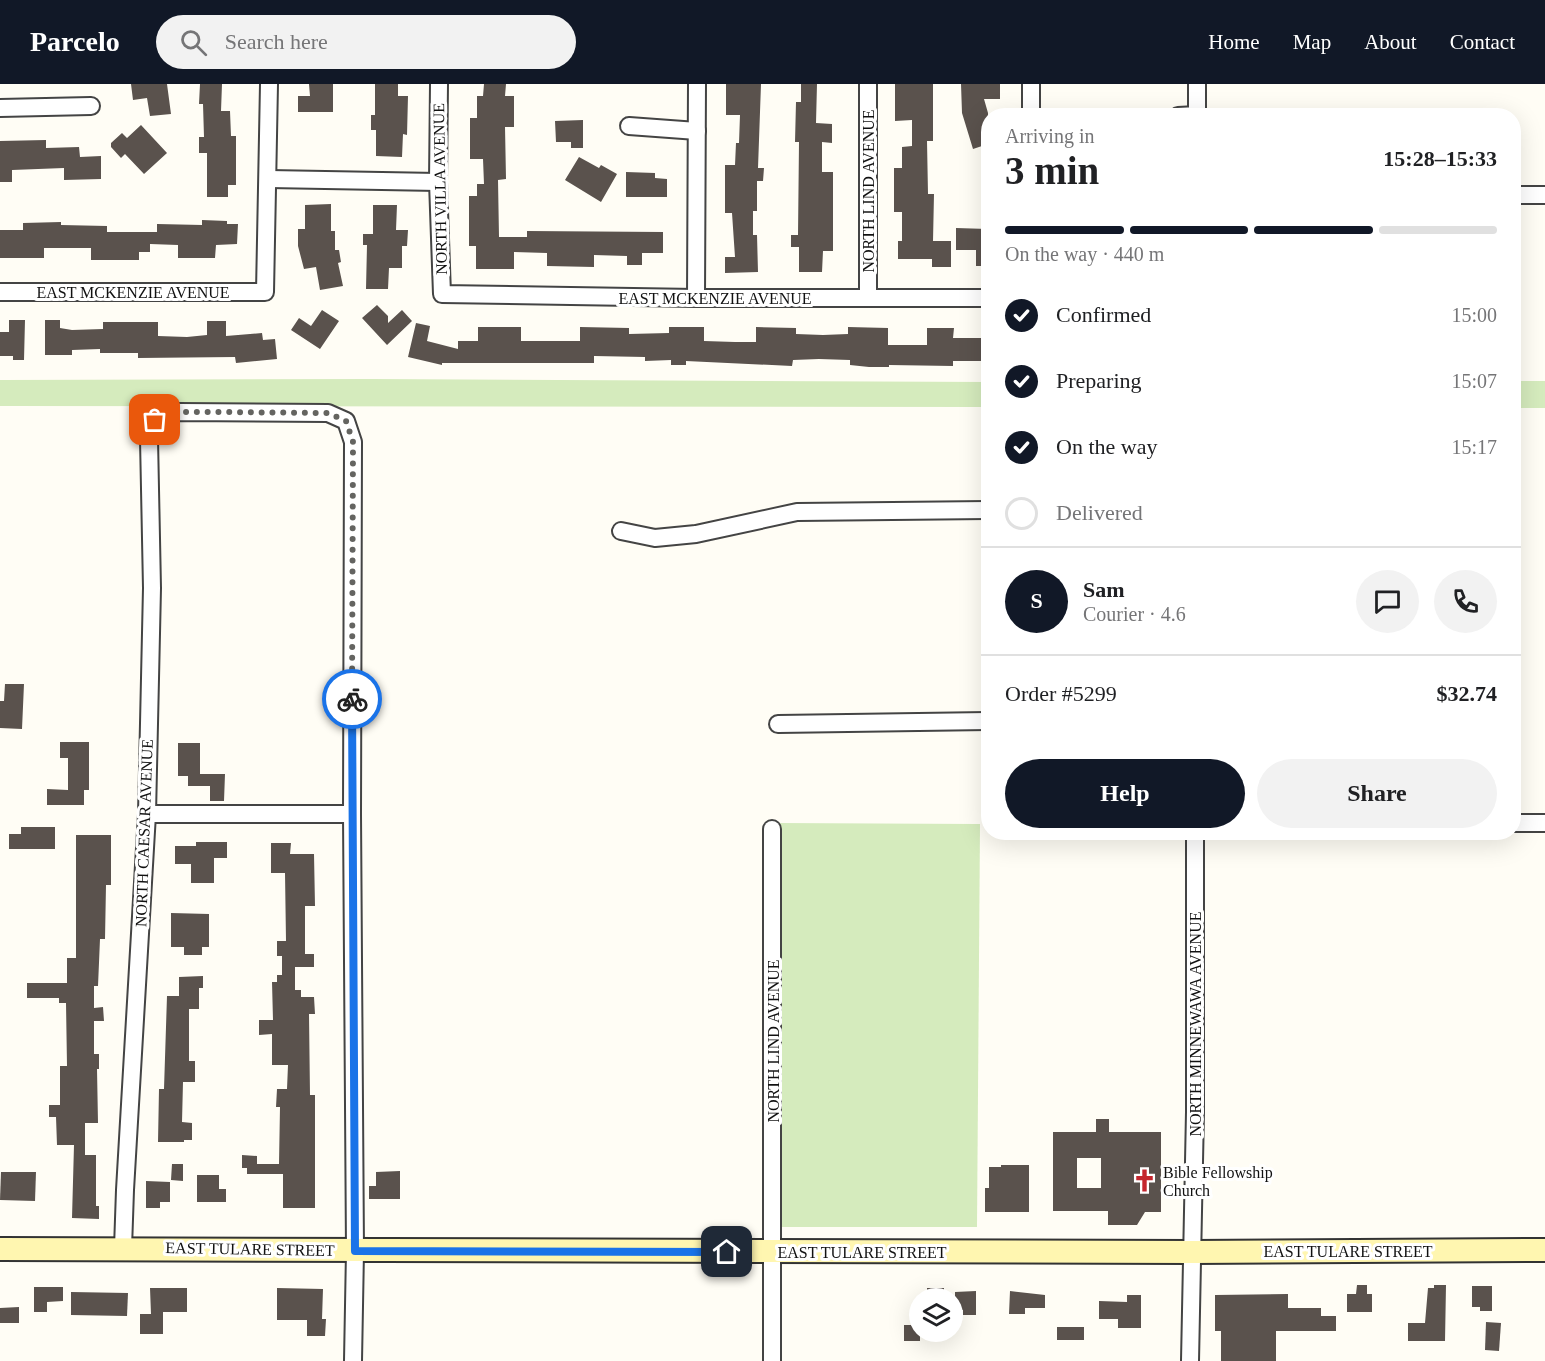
<!DOCTYPE html>
<meta charset="utf-8">
<style>
body{margin:0;font-family:"Times New Roman",serif;background:#f2f2f2;color:#202124;height:100vh;display:flex;flex-direction:column;font-size:22px;white-space:nowrap}
*{box-sizing:border-box;margin:0}
p{font-size:20px;color:#757577}
.icon{flex:none;width:33px;height:33px;fill:none;stroke:currentColor;stroke-width:2;stroke-linecap:round;stroke-linejoin:round}
.map{position:relative;flex:1;overflow:hidden}
.drawer{position:absolute;left:981px;top:24px;width:540px;height:732px;display:flex;flex-direction:column;background:#fff;border-radius:24px;box-shadow:0 6px 24px #0002}
.drawer>*{flex:none}
.tools{position:absolute;left:909px;top:1204px;display:grid;gap:12px}
.tools a{display:grid;place-items:center;width:54px;height:54px;border-radius:50%;background:#fff;box-shadow:0 6px 24px #0002;font-size:30px}
.pin{position:absolute;display:grid;place-items:center;width:51px;height:51px;color:#fff;margin:-26px;border-radius:12px;box-shadow:0 3px 9px #0006}
.courier{position:absolute;display:grid;place-items:center;width:60px;height:60px;margin:-30px;border:4px solid #1a73e8;border-radius:50%;background:#fff;color:#222;box-shadow:0 2px 8px #0007}
.summary em{font-style:normal;font-weight:800}
.summary div{display:flex;flex-direction:column-reverse}
.summary{display:flex;align-items:center;justify-content:space-between;height:102px;padding:0 24px}
h1{font-size:39px;font-weight:800;line-height:45px}
.bar{display:grid;grid-template-columns:repeat(4,1fr);gap:9px 6px;align-content:center;height:72px;padding:0 24px}
.bar i{height:8px;border-radius:4px;background:#e0e0e0}
.bar .active{background:#111827}
.bar p{grid-column:span 4}
.line{display:flex;align-items:center;gap:15px;padding:0 24px;border-top:2px solid #e0e0e0}
.line div{flex:1}
.round{display:grid;place-items:center;flex:none;width:63px;height:63px;border-radius:32px;background:#f2f2f2}
ol{padding:0 24px;list-style:none}
li{display:flex;align-items:center;gap:18px;height:66px}
li p{margin-inline-start:auto}
li .icon{padding:6px;border-radius:50%;background:#111827;color:#fff;stroke-width:4}
li:last-child{color:#757577}
li i{width:33px;height:33px;border:3px solid #e0e0e0;border-radius:50%}
.cta{display:flex;gap:12px;margin-top:auto;padding:12px 24px}
.cta a{flex:1;height:69px;border-radius:36px;background:#111827;color:#fff;font-size:24px;font-weight:800;line-height:69px;text-align:center}
.cta a+a{background:#f2f2f2;color:#202124}
header{display:flex;align-items:center;gap:36px;box-sizing:border-box;height:84px;padding:0 30px;background:#111827;color:#fff}
header strong{font-size:28px}
nav{display:flex;gap:33px;margin-inline-start:auto;font-size:21px}
.search{width:420px;height:54px;background:#f2f2f2;display:flex;align-items:center;gap:15px;box-sizing:border-box;padding:0 21px;border-radius:33px;color:#757577;font-size:22px}
.map>svg:first-child{display:block}
.green{fill:#d5ebbd}
.building{fill:#5a524d;fill-rule:evenodd}
.lines{fill:none;stroke-linecap:round;stroke-linejoin:round}
.street-casing{stroke:#444;stroke-width:20}
.secondary-casing{stroke:#333;stroke-width:26}
.street{stroke:#fff;stroke-width:16}
.secondary{stroke:#fff6b0;stroke-width:22}
.done{stroke:#646461;stroke-width:6;stroke-dasharray:0 10.8}
.route{stroke:#1a73e8;stroke-width:8}
.labels{text-anchor:middle;dominant-baseline:central;stroke-width:6;stroke-linejoin:round;paint-order:stroke}
.street-label{font-size:16px;fill:#111;stroke:#fff}
.poi-label{font-size:16px;fill:#111;stroke:#fff;text-anchor:start}
</style>
<header>
<strong>Parcelo</strong>
<div class="search"><svg class="icon" aria-label="search" viewBox="0 0 24 24"><circle cx="10" cy="10" r="6"/><path d="M15 15l6 6"/></svg>Search here</div>
<nav><a>Home</a><a>Map</a><a>About</a><a>Contact</a></nav>
</header>
<div class="map">
<svg width="1545" height="1277" viewBox="0 0 1545 1277">
<rect width="100%" height="100%" fill="#fffdf5"/>
<!-- green -->
<g class="green">
<polygon points="372,295 988,298 988,323 0,322 0,296"/>
<rect x="1514" y="297" width="31" height="27"/>
<polygon points="776,739 980,740 977,1143 774,1143"/>
</g>
<!-- building -->
<g class="building">
<polygon points="131,0 167,0 171,30 150,32 147,14 133,16"/>
<polygon points="200,0 222,0 221,27 230,27 231,52 236,52 236,101 228,101 228,113 207,113 207,69 199,69 199,53 204,53 203,20 199,20"/>
<polygon points="309,0 333,0 333,28 298,28 298,12 310,12"/>
<polygon points="375,0 398,0 398,12 408,12 407,51 403,50 402,73 376,72 376,46 371,46 371,31 375,31"/>
<polygon points="484,0 506,0 505,12 514,12 514,43 505,43 506,95 498,96 499,153 527,153 527,147 663,148 663,169 642,169 642,181 627,181 627,172 594,171 594,183 547,182 547,169 514,168 514,185 476,185 476,162 469,162 469,112 477,112 477,100 484,100 483,75 470,75 470,34 477,34 477,12 483,12"/>
<polygon points="726,0 761,0 758,84 764,84 763,97 757,97 757,127 753,127 753,151 757,151 758,188 725,189 725,173 735,173 732,129 725,129 725,81 735,81 736,59 739,59 740,31 726,31"/>
<polygon points="801,0 817,0 816,39 832,40 832,59 822,58 822,88 833,88 833,167 823,167 822,188 799,188 799,163 791,163 791,151 798,151 799,58 795,58 796,18 801,18"/>
<polygon points="895,0 933,0 933,57 927,57 928,110 934,110 933,157 951,157 951,183 932,183 932,175 898,175 898,157 902,157 902,128 894,128 894,84 902,84 902,63 912,62 912,36 895,37"/>
<polygon points="961,0 1000,0 1000,15 984,15 988,29 988,60 973,65 962,29"/>
<polygon points="583,36 583,64 571,64 571,58 556,58 555,37"/>
<polygon points="141,41 167,69 144,90 125,70 121,74 111,63 111,59 122,49 127,54"/>
<polygon points="46,56 46,64 79,63 80,73 101,72 101,95 64,96 64,84 12,86 12,98 0,98 0,57"/>
<polygon points="579,73 599,84 601,81 617,90 601,118 565,96"/>
<polygon points="626,88 655,89 655,94 667,95 667,113 626,113"/>
<polygon points="331,120 331,147 335,147 335,166 339,166 341,178 338,179 343,202 320,206 316,183 304,185 298,162 298,145 305,145 305,121"/>
<polygon points="373,121 397,121 396,146 408,146 407,162 402,162 402,184 389,184 388,205 366,205 367,161 363,161 363,150 373,150"/>
<polygon points="202,136 227,137 227,140 238,140 237,160 216,161 215,174 178,174 178,161 150,160 150,168 139,168 139,176 91,176 91,164 44,164 44,174 0,174 0,146 23,146 23,139 61,138 61,141 107,142 107,148 157,148 157,140 202,141"/>
<polygon points="956,144 988,145 988,182 976,182 976,166 956,166"/>
<polygon points="377,221 388,232 388,239 402,226 412,237 387,261 362,234"/>
<polygon points="322,226 339,237 320,265 291,246 299,234 311,242"/>
<polygon points="9,236 25,236 24,276 13,276 13,272 0,272 0,248 9,248"/>
<polygon points="45,236 60,236 60,244 72,246 103,245 103,238 158,238 158,252 187,253 207,251 207,237 226,237 226,252 262,249 263,256 275,255 277,275 236,279 235,273 138,274 138,269 100,269 100,265 72,266 72,271 45,271"/>
<polygon points="416,239 430,242 427,257 458,265 458,257 478,257 478,243 521,243 521,257 580,257 580,243 629,244 629,250 669,249 669,243 704,243 704,257 735,258 756,258 756,243 796,244 796,250 823,251 848,250 848,243 888,244 888,261 927,261 927,244 954,244 953,254 988,254 988,277 953,277 953,282 889,281 889,283 869,283 850,281 850,276 819,275 793,276 792,282 686,277 686,281 671,281 671,276 645,277 645,273 594,272 594,279 442,279 442,281 408,273"/>
<polygon points="5,600 24,600 22,645 0,644 0,617 4,617"/>
<polygon points="60,658 89,658 89,706 84,706 84,721 47,721 47,705 68,706 68,674 60,674"/>
<polygon points="178,659 200,659 200,690 225,690 224,717 210,717 210,702 188,702 188,692 178,692"/>
<polygon points="21,743 55,743 55,765 9,765 9,750 21,750"/>
<polygon points="76,751 111,751 111,801 106,801 105,855 100,855 98,902 94,902 94,924 103,923 104,937 94,937 94,970 99,970 99,985 97,985 98,1039 85,1039 85,1071 96,1071 96,1122 99,1122 99,1135 72,1134 74,1061 57,1061 56,1033 49,1033 49,1021 60,1021 60,982 67,982 66,919 59,919 59,914 27,914 27,899 67,899 67,874 76,874"/>
<polygon points="196,758 227,758 227,774 214,774 214,799 191,799 191,780 175,780 175,762 196,762"/>
<polygon points="271,759 291,759 290,770 314,770 315,822 305,822 305,870 314,870 314,883 295,883 295,906 301,906 301,913 314,913 315,930 309,930 310,1011 315,1011 315,1124 283,1124 283,1090 247,1090 247,1084 242,1084 242,1071 257,1072 257,1080 279,1080 280,1023 276,1023 277,1005 287,1005 288,981 272,981 272,950 259,951 259,936 273,936 272,898 277,898 277,891 282,891 282,872 277,872 277,857 286,857 285,789 271,789"/>
<polygon points="171,829 209,830 209,863 202,863 202,871 184,871 184,863 171,863"/>
<polygon points="203,892 203,904 199,904 199,925 189,925 189,977 195,977 195,998 183,998 182,1038 192,1039 192,1056 184,1056 184,1058 158,1058 159,1005 164,1005 167,912 179,912 179,893"/>
<path d="M1096,1035H1109V1048H1161V1128H1145L1137,1141H1108V1127H1053V1048H1096ZM1077,1074H1101V1104H1077Z"/>
<polygon points="172,1080 183,1080 183,1097 171,1096"/>
<polygon points="1001,1081 1029,1081 1029,1128 985,1128 985,1104 989,1104 989,1083 1001,1083"/>
<polygon points="400,1087 400,1115 369,1115 369,1102 376,1102 376,1088"/>
<polygon points="1,1088 36,1088 35,1117 0,1116"/>
<polygon points="197,1091 219,1091 219,1105 226,1105 226,1118 197,1118"/>
<polygon points="146,1097 170,1098 170,1118 160,1118 160,1124 146,1124"/>
<polygon points="1357,1201 1367,1201 1367,1210 1372,1210 1372,1228 1347,1228 1347,1210 1356,1210"/>
<polygon points="1434,1201 1446,1201 1445,1257 1408,1257 1408,1239 1425,1239 1428,1204 1434,1204"/>
<polygon points="1472,1202 1492,1202 1492,1227 1480,1227 1480,1223 1472,1223"/>
<polygon points="34,1203 63,1203 63,1217 47,1218 47,1228 34,1228"/>
<polygon points="150,1204 187,1204 187,1228 163,1228 163,1250 140,1250 140,1230 151,1230"/>
<polygon points="277,1204 323,1205 322,1235 326,1235 325,1252 307,1252 307,1236 277,1236"/>
<rect x="927" y="1204" width="17" height="11"/>
<polygon points="976,1207 976,1231 963,1231 963,1226 955,1226 955,1208"/>
<polygon points="1010,1207 1045,1211 1045,1224 1025,1224 1025,1230 1009,1230"/>
<polygon points="71,1208 128,1209 127,1232 71,1231"/>
<polygon points="1288,1210 1288,1224 1321,1224 1321,1232 1336,1232 1336,1247 1276,1247 1276,1277 1221,1277 1221,1247 1215,1247 1215,1211"/>
<polygon points="1127,1211 1141,1211 1141,1244 1118,1244 1118,1235 1099,1235 1099,1217 1127,1218"/>
<polygon points="19,1223 19,1239 0,1239 0,1224"/>
<polygon points="1486,1238 1501,1239 1499,1267 1485,1266"/>
<rect x="904" y="1241" width="16" height="16"/>
<rect x="1057" y="1243" width="27" height="13"/>
</g>
<g class="lines">
<defs>
<g id="street">
<polyline points="439,0 438,98 442,210 696,214 988,214"/>
<polyline points="868,0 868,214"/>
<polyline points="0,24 91,22"/>
<polyline points="1031,32 1031,0"/>
<polyline points="1178,32 1197,31 1197,0"/>
<polyline points="629,42 697,47"/>
<polyline points="269,95 438,98"/>
<polyline points="1514,111 1545,111"/>
<polyline points="0,208 265,208 269,0"/>
<polyline points="696,214 697,0"/>
<polyline points="621,447 655,454 696,450 797,428 988,426"/>
<polyline points="778,640 988,637"/>
<polyline points="147,730 352,730"/>
<polyline points="1514,739 1545,739"/>
<polyline points="772,745 772,1277"/>
<polyline points="123,1164 125,1106 147,730 152,504 149,355 155,336 178,328 328,329 346,337 353,358 352,730 355,1167 353,1277"/>
<polyline points="1190,1277 1195,1028 1195,748"/>
</g>
<polyline id="secondary" points="0,1165 1193,1168 1545,1166"/>
</defs>
<!-- street casing -->
<use href="#street" class="street-casing"/>
<!-- secondary casing -->
<use href="#secondary" class="secondary-casing"/>
<!-- street -->
<use href="#street" class="street"/>
<!-- secondary -->
<use href="#secondary" class="secondary"/>
</g>
<g class="lines">
<!-- done -->
<polyline class="done" points="155,336 178,328 221,328 328,329 346,337 353,358 352,615"/>
<!-- route -->
<polyline class="route" points="352,615 355,1167 727,1168"/>
</g>
<!-- icons -->
<defs>
<symbol id="church-bare" viewBox="-9 -9 18 18"><path d="M-1.2-6h2.4v3.5h3.3v2.4h-3.3V6h-2.4V-.1h-3.3v-2.4h3.3Z" fill="#c4262e" stroke="#fff" stroke-width="2.5" paint-order="stroke"/></symbol>
</defs>
<g fill-rule="evenodd">
<use href="#church-bare" x="1128" y="1080" width="33" height="33"/>
</g>
<g class="labels">
<!-- street labels -->
<g class="street-label">
<text transform="translate(440 105) rotate(-91)">NORTH VILLA AVENUE</text>
<text transform="translate(868 107) rotate(-90)">NORTH LIND AVENUE</text>
<text x="133" y="208">EAST MCKENZIE AVENUE</text>
<text x="715" y="214">EAST MCKENZIE AVENUE</text>
<text transform="translate(144 749) rotate(-88)">NORTH CAESAR AVENUE</text>
<text transform="translate(1195 940) rotate(-90)">NORTH MINNEWAWA AVENUE</text>
<text transform="translate(773 957) rotate(-90)">NORTH LIND AVENUE</text>
<text transform="translate(250 1165) rotate(1)">EAST TULARE STREET</text>
<text x="1348" y="1167">EAST TULARE STREET</text>
<text x="862" y="1168">EAST TULARE STREET</text>
</g>
<!-- poi labels -->
<g class="poi-label">
<text x="1163" y="1088">Bible Fellowship<tspan x="1163" dy="18">Church</tspan></text>
</g>
</g>
</svg>
<div class="tools">
<a><svg class="icon" aria-label="layers" viewBox="0 0 24 24"><path d="M12 4l9 5-9 5-9-5zM3 14l9 5 9-5"/></svg></a>
</div>
<div class="pin" style="left:155px;top:336px;background:#ea580c"><svg class="icon" aria-label="bag" viewBox="0 0 24 24"><path d="M5 8h14l-1 12H6zM9 8a3 3 0 0 1 6 0"/></svg></div>
<div class="pin" style="left:727px;top:1168px;background:#1f2937"><svg class="icon" aria-label="home" viewBox="0 0 24 24"><path d="M3 11l9-7 9 7M6 9v11h12V9"/></svg></div>
<div class="courier" style="left:352px;top:615px"><svg class="icon" aria-label="bike" viewBox="0 0 24 24"><circle cx="6" cy="16" r="4"/><circle cx="18" cy="16" r="4"/><path d="M6 16l4-8h5l3 8M10 8l3 8H6M13 5h3"/></svg></div>
<section class="drawer">
<div class="summary"><div><h1>3 min</h1><p>Arriving in</p></div><em>15:28–15:33</em></div>
<div class="bar"><i class="active"></i><i class="active"></i><i class="active"></i><i></i><p>On the way · 440 m</p></div>
<ol>
<li><svg class="icon" aria-label="check" viewBox="0 0 24 24"><path d="M5 12l5 5 9-10"/></svg>Confirmed<p>15:00</p></li>
<li><svg class="icon" aria-label="check" viewBox="0 0 24 24"><path d="M5 12l5 5 9-10"/></svg>Preparing<p>15:07</p></li>
<li><svg class="icon" aria-label="check" viewBox="0 0 24 24"><path d="M5 12l5 5 9-10"/></svg>On the way<p>15:17</p></li>
<li><i></i>Delivered</li>
</ol>
<div class="line" style="height:108px"><b class="round" style="background:#111827;color:#fff">S</b><div><b>Sam</b><p>Courier · 4.6</p></div><a class="round"><svg class="icon" aria-label="chat" viewBox="0 0 24 24"><path d="M4 5h16v11H9l-5 4z"/></svg></a><a class="round"><svg class="icon" aria-label="phone" viewBox="0 0 24 24"><path d="M5 4h4l2 5-3 2q2 4 5 5l2-3 5 2v4C11 20 4 13 5 4z"/></svg></a></div>
<div class="line" style="height:78px"><div>Order #5299</div><b>$32.74</b></div>
<div class="cta"><a>Help</a><a>Share</a></div>
</section>
</div>
